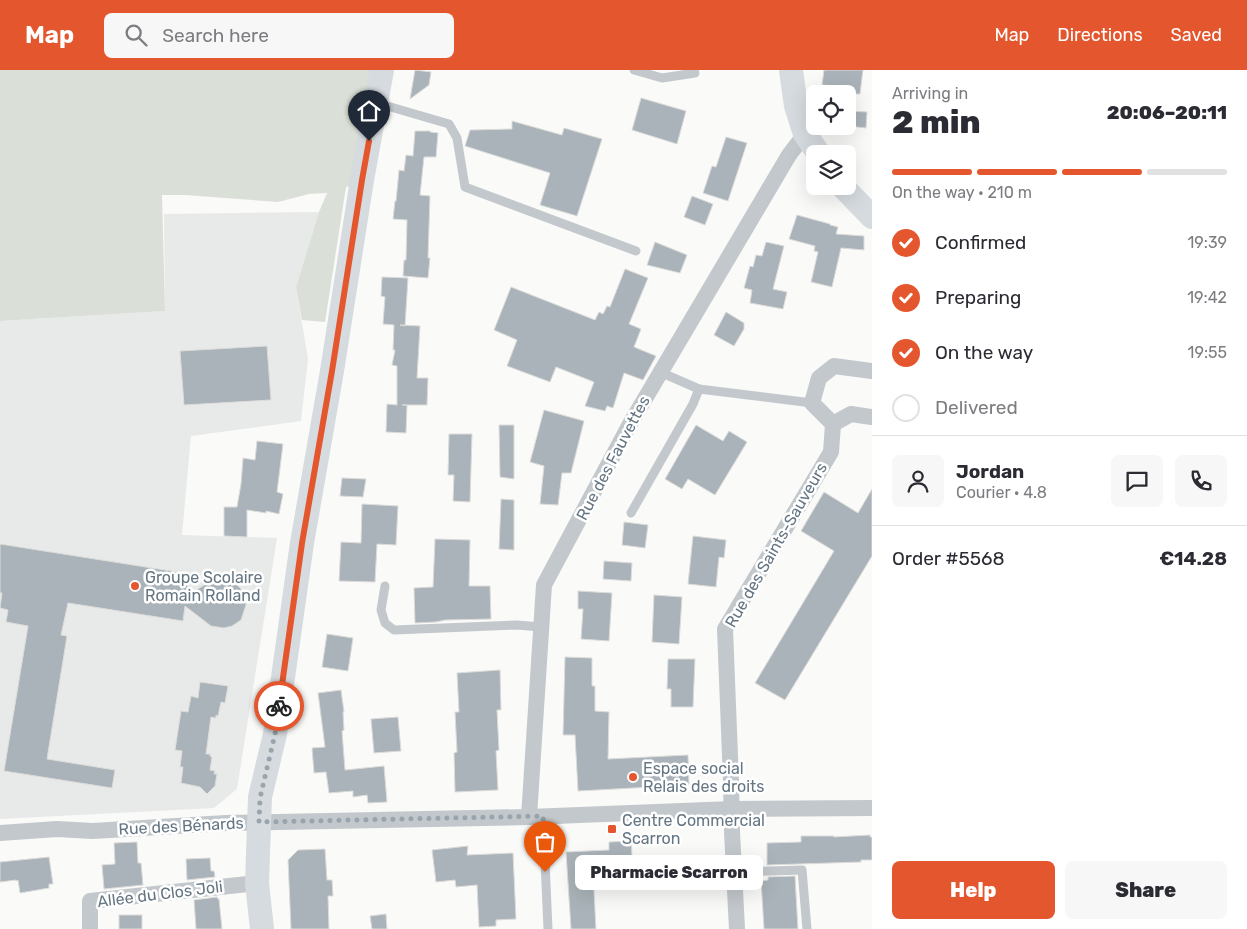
<!DOCTYPE html>
<meta charset="utf-8">
<style>
body{margin:0;font-family:Rubik,sans-serif;background:#f7f7f7;color:#2b2b33;height:100vh;display:flex;flex-direction:column;font-size:19px;white-space:nowrap}
*{box-sizing:border-box;margin:0}
p{font-size:16px;color:#7c7c81}
.icon{flex:none;width:28px;height:28px;fill:none;stroke:currentColor;stroke-width:2;stroke-linecap:round;stroke-linejoin:round}
.map{position:relative;flex:1;overflow:hidden}
.panel{display:flex;flex-direction:column;background:#fff;width:375px}
.panel>*{flex:none}
.fabs{position:absolute;left:806px;top:15px;display:grid;gap:10px}
.fabs a{display:grid;place-items:center;width:50px;height:50px;border-radius:8px;background:#fff;box-shadow:0 5px 20px #0002;font-size:25px}
.pin{position:absolute;display:grid;place-items:center;width:42px;height:42px;color:#fff;margin:-51px -21px;border-radius:50% 50% 50% 0;rotate:-45deg;box-shadow:0 0 5px #0007}
.pin .icon{rotate:45deg}
.courier{position:absolute;display:grid;place-items:center;width:50px;height:50px;margin:-25px;border:4px solid #e4572e;border-radius:50%;background:#fff;color:#222;box-shadow:0 1px 6px #0007}
.bubble{position:absolute;height:35px;border-radius:8px;background:#fff;box-shadow:0 5px 20px #0002;font-size:16px;font-weight:800;line-height:35px;text-align:center}
.overview em{font-style:normal;font-weight:800}
.overview div{display:flex;flex-direction:column-reverse}
.overview{display:flex;align-items:center;justify-content:space-between;height:85px;padding:0 20px}
h1{font-size:32px;font-weight:800;line-height:38px}
.bar{display:grid;grid-template-columns:repeat(4,1fr);gap:8px 5px;align-content:center;height:60px;padding:0 20px}
.bar i{height:6px;border-radius:4px;background:#e1e1e2}
.bar .on{background:#e4572e}
.bar p{grid-column:span 4}
.line{display:flex;align-items:center;gap:12px;padding:0 20px;border-top:1px solid #e1e1e2}
.line div{flex:1}
.round{display:grid;place-items:center;flex:none;width:52px;height:52px;border-radius:8px;background:#f7f7f7}
ol{padding:0 20px;list-style:none}
li{display:flex;align-items:center;gap:15px;height:55px}
li p{margin-inline-start:auto}
li .icon{padding:5px;border-radius:50%;background:#e4572e;color:#fff;stroke-width:4}
li:last-child{color:#7c7c81}
li i{width:28px;height:28px;border:2px solid #e1e1e2;border-radius:50%}
.action{display:flex;gap:10px;margin-top:auto;padding:10px 20px}
.action a{flex:1;height:58px;border-radius:8px;background:#e4572e;color:#fff;font-size:20px;font-weight:800;line-height:58px;text-align:center}
.action a+a{background:#f7f7f7;color:#2b2b33}
header{display:flex;align-items:center;gap:30px;box-sizing:border-box;height:70px;padding:0 25px;background:#e4572e;color:#fff}
header strong{font-size:24px}
nav{display:flex;gap:28px;margin-inline-start:auto;font-size:18px}
.search{width:350px;height:45px;background:#f7f7f7;display:flex;align-items:center;gap:12px;box-sizing:border-box;padding:0 18px;border-radius:8px;color:#7c7c81;font-size:19px}
main{display:flex;flex:1;min-height:0}
.map>svg:first-child{display:block}
.built{fill:#e8e9e9}
.green{fill:#dadfd7}
.building{fill:#aab3b9;stroke:#dcdcda}
.lines{fill:none;stroke-linecap:round;stroke-linejoin:round}
.lane{stroke:#c3c8cc;stroke-width:9}
.street{stroke:#c3c8cc;stroke-width:16}
.secondary{stroke:#d6dbdf;stroke-width:24}
.done{stroke:#99a4ac;stroke-width:5;stroke-dasharray:0 9}
.route{stroke:#e4572e;stroke-width:6}
.poi-dot{fill:#e4572e;stroke:#fff;stroke-width:2}
.labels{text-anchor:middle;dominant-baseline:central;stroke-width:5;stroke-linejoin:round;paint-order:stroke}
.street-label{font-size:16px;fill:#657683;stroke:#fff}
.poi-label{font-size:16px;fill:#657683;stroke:#fff;text-anchor:start}
</style>
<header>
<strong>Map</strong>
<div class="search"><svg class="icon" aria-label="search" viewBox="0 0 24 24"><circle cx="10" cy="10" r="6"/><path d="M15 15l6 6"/></svg>Search here</div>
<nav><a>Map</a><a>Directions</a><a>Saved</a></nav>
</header>
<main>
<div class="map">
<svg width="872" height="859" viewBox="0 0 872 859">
<rect width="100%" height="100%" fill="#fafaf8"/>
<!-- built -->
<polygon class="built" points="319,142 296,217 308,289 301,351 191,366 182,465 277,468 237,719 214,738 0,749 0,251 165,241 164,144"/>
<!-- green -->
<polygon class="green" points="0,0 375,0 354,116 346,117 325,252 302,250 296,217 319,142 327,123 309,124 278,132 185,125 162,125 165,241 0,251"/>
<!-- building -->
<g class="building">
<polygon points="415,0 431,2 429,15 410,29"/>
<polygon points="824,0 863,0 860,24 830,24 832,16 822,15"/>
<polygon points="641,28 686,41 677,74 632,60"/>
<polygon points="848,41 867,42 866,58 848,56"/>
<polygon points="512,51 562,65 564,58 602,69 577,146 540,135 550,103 465,76 470,60 512,59"/>
<polygon points="415,61 430,61 430,62 438,63 436,87 424,87 420,125 430,126 428,188 430,188 428,208 403,206 404,190 406,190 407,150 393,149 395,131 396,131 399,100 404,101 406,85 413,86"/>
<polygon points="726,67 747,73 728,131 703,123 712,96 716,97"/>
<polygon points="692,126 713,134 705,155 684,147"/>
<polygon points="797,145 830,154 830,155 838,157 836,164 864,166 864,180 841,178 832,217 811,212 818,182 814,181 815,176 789,169"/>
<polygon points="655,172 687,185 680,203 647,195"/>
<polygon points="766,172 784,176 773,219 787,222 783,239 750,233 752,220 744,218 750,196 753,197 756,185 762,186"/>
<polygon points="625,199 648,208 629,254 641,259 634,277 656,286 643,310 624,303 613,338 607,336 605,341 585,336 594,312 556,297 550,312 507,296 517,270 494,260 511,217 595,250 599,242 603,244 607,236 610,237"/>
<polygon points="382,207 408,208 405,256 400,255 420,256 417,308 428,308 427,335 402,335 407,335 406,363 386,362 387,334 397,335 397,296 392,295 395,280 393,280 394,255 383,254 385,227 381,226"/>
<polygon points="726,242 744,253 744,259 734,276 714,265"/>
<polygon points="267,276 271,330 184,335 180,281"/>
<polygon points="544,340 584,351 571,403 562,403 558,435 540,434 544,396 530,392"/>
<polygon points="499,355 514,355 514,409 500,407"/>
<polygon points="696,355 723,371 729,361 747,372 715,425 688,409 682,419 665,409"/>
<polygon points="449,364 472,364 470,432 453,431 454,405 448,405"/>
<polygon points="257,371 283,374 277,422 283,424 279,444 266,441 266,443 247,440 247,467 224,466 224,437 237,437 241,414 243,388 255,390"/>
<polygon points="342,408 366,409 363,427 340,426"/>
<polygon points="872,419 872,486 785,630 755,613 834,481 801,461 824,422 858,443"/>
<polygon points="501,429 514,430 514,480 499,479"/>
<polygon points="362,434 398,436 396,475 377,474 375,512 339,511 341,472 361,473"/>
<polygon points="624,452 648,455 645,478 622,475"/>
<polygon points="693,466 726,470 724,488 719,487 716,517 688,514"/>
<polygon points="435,469 470,470 469,516 490,516 491,549 445,550 436,552 415,553 414,518 433,517"/>
<polygon points="0,474 190,504 186,526 211,511 219,509 228,509 236,513 244,523 246,535 241,550 232,556 224,558 211,556 185,536 183,551 68,533 61,565 67,566 47,689 115,700 112,718 4,701 28,556 6,552 8,540 0,538 2,523 0,523"/>
<polygon points="604,491 632,493 631,511 603,509"/>
<polygon points="578,521 612,523 609,571 581,569 583,539 578,539"/>
<polygon points="654,525 682,527 679,574 652,572"/>
<polygon points="327,564 353,568 348,601 322,597"/>
<polygon points="565,587 592,588 592,616 595,616 595,641 609,642 608,689 688,685 689,715 578,721 575,665 563,665"/>
<polygon points="668,589 695,589 693,637 671,637 671,619 667,619"/>
<polygon points="500,600 501,640 497,640 499,680 496,681 498,720 455,722 454,683 457,682 455,642 459,642 457,603"/>
<polygon points="200,612 228,616 225,633 221,632 218,646 216,645 216,648 211,647 206,684 210,684 210,686 212,687 210,700 215,701 214,704 217,704 215,716 207,724 200,717 181,713 183,697 180,697 182,681 175,680 181,641 188,642 191,626 198,628"/>
<polygon points="341,620 344,642 343,642 344,660 342,661 345,700 384,696 387,732 368,733 367,725 353,727 353,721 329,723 326,702 314,703 312,678 325,677 318,623"/>
<polygon points="398,647 401,681 374,683 371,649"/>
<polygon points="870,765 870,767 872,767 872,790 861,790 861,792 767,795 767,773 801,772 801,766 834,766 834,767"/>
<polygon points="631,771 633,799 593,802 596,859 571,859 566,782 609,780 609,772"/>
<polygon points="137,772 138,793 141,793 143,815 104,819 102,795 115,794 114,773"/>
<polygon points="468,776 467,785 513,783 516,849 496,850 496,856 479,857 477,815 456,817 455,810 436,812 432,780"/>
<polygon points="325,779 327,810 332,810 333,826 328,826 329,859 291,859 288,790 298,780"/>
<polygon points="49,787 53,814 49,814 49,818 20,823 18,810 16,811 16,810 0,812 0,792"/>
<polygon points="210,788 211,801 214,801 215,807 187,810 186,789"/>
<polygon points="795,806 798,859 764,859 761,811 768,810 768,807"/>
<polygon points="217,827 218,829 219,829 222,859 196,859 194,830"/>
<polygon points="386,844 387,859 372,859 370,846"/>
<rect x="119" y="845" width="23" height="14"/>
</g>
<g class="lines">
<!-- lane -->
<g class="lane">
<polyline points="634,0 662,8 695,3"/>
<polyline points="377,33 449,54 457,68 465,117 636,181"/>
<polyline points="660,302 699,319 812,333"/>
<polyline points="631,443 693,334 699,319"/>
<polyline points="385,516 381,540 385,553 394,560 517,555 541,557"/>
<polyline points="543,746 548,859"/>
<polyline points="735,802 802,800 807,859"/>
</g>
<!-- street -->
<g class="street">
<polyline points="833,354 851,344 872,347"/>
<polyline points="529,747 544,515 630,354 789,85 805,64"/>
<polyline points="0,763 57,759 93,761 226,753 529,747 732,739 872,738"/>
<polyline points="90,859 90,831 257,813"/>
<polyline points="737,859 732,762 731,711 725,559 831,382 833,354 812,333 819,308 834,296 872,301"/>
</g>
<!-- secondary -->
<g class="secondary">
<polyline points="791,0 796,36 805,64 819,84"/>
<polyline points="842,116 872,147"/>
<polyline points="262,859 257,813 260,727 275,664 302,473 332,301 362,110 382,0"/>
</g>
</g>
<g class="lines">
<!-- done -->
<polyline class="done" points="279,636 275,664 260,728 259,752 543,746 545,802"/>
<!-- route -->
<polyline class="route" points="279,636 302,473 332,301 362,110 369,71"/>
</g>
<!-- markers -->
<g class="poi-dot">
<circle cx="135" cy="516" r="5"/>
<circle cx="633" cy="707" r="5"/>
<rect x="607" y="754" width="10" height="10" rx="2.5"/>
</g>
<g class="labels">
<!-- street labels -->
<g class="street-label">
<text transform="translate(613 388) rotate(-62)">Rue des Fauvettes</text>
<text transform="translate(776 475) rotate(-60)">Rue des Saints-Sauveurs</text>
<text transform="translate(181 756) rotate(-3)">Rue des Bénards</text>
<text transform="translate(160 824) rotate(-7)">Allée du Clos Joli</text>
</g>
<!-- poi labels -->
<g class="poi-label">
<text x="145" y="507">Groupe Scolaire<tspan x="145" dy="18">Romain Rolland</tspan></text>
<text x="643" y="698">Espace social<tspan x="643" dy="18">Relais des droits</tspan></text>
<text x="622" y="750">Centre Commercial<tspan x="622" dy="18">Scarron</tspan></text>
</g>
</g>
</svg>
<div class="fabs">
<a><svg class="icon" aria-label="locate" viewBox="0 0 24 24"><circle cx="12" cy="12" r="6"/><path d="M12 2v4M12 18v4M2 12h4M18 12h4"/></svg></a>
<a><svg class="icon" aria-label="layers" viewBox="0 0 24 24"><path d="M12 4l9 5-9 5-9-5zM3 14l9 5 9-5"/></svg></a>
</div>
<div class="pin" style="left:545px;top:802px;background:#ea580c"><svg class="icon" aria-label="bag" viewBox="0 0 24 24"><path d="M5 8h14l-1 12H6zM9 8a3 3 0 0 1 6 0"/></svg></div>
<div class="pin" style="left:369px;top:71px;background:#1f2937"><svg class="icon" aria-label="home" viewBox="0 0 24 24"><path d="M3 11l9-7 9 7M6 9v11h12V9"/></svg></div>
<div class="courier" style="left:279px;top:636px"><svg class="icon" aria-label="bike" viewBox="0 0 24 24"><circle cx="6" cy="16" r="4"/><circle cx="18" cy="16" r="4"/><path d="M6 16l4-8h5l3 8M10 8l3 8H6M13 5h3"/></svg></div>
<div class="bubble" style="left:575px;top:785px;width:188px">Pharmacie Scarron</div>
</div>
<section class="panel">
<div class="overview"><div><h1>2 min</h1><p>Arriving in</p></div><em>20:06–20:11</em></div>
<div class="bar"><i class="on"></i><i class="on"></i><i class="on"></i><i></i><p>On the way · 210 m</p></div>
<ol>
<li><svg class="icon" aria-label="check" viewBox="0 0 24 24"><path d="M5 12l5 5 9-10"/></svg>Confirmed<p>19:39</p></li>
<li><svg class="icon" aria-label="check" viewBox="0 0 24 24"><path d="M5 12l5 5 9-10"/></svg>Preparing<p>19:42</p></li>
<li><svg class="icon" aria-label="check" viewBox="0 0 24 24"><path d="M5 12l5 5 9-10"/></svg>On the way<p>19:55</p></li>
<li><i></i>Delivered</li>
</ol>
<div class="line" style="height:90px"><a class="round"><svg class="icon" aria-label="person" viewBox="0 0 24 24"><circle cx="12" cy="8" r="4"/><path d="M4 21q1-7 8-7t8 7"/></svg></a><div><b>Jordan</b><p>Courier · 4.8</p></div><a class="round"><svg class="icon" aria-label="chat" viewBox="0 0 24 24"><path d="M4 5h16v11H9l-5 4z"/></svg></a><a class="round"><svg class="icon" aria-label="phone" viewBox="0 0 24 24"><path d="M5 4h4l2 5-3 2q2 4 5 5l2-3 5 2v4C11 20 4 13 5 4z"/></svg></a></div>
<div class="line" style="height:65px"><div>Order #5568</div><b>€14.28</b></div>
<div class="action"><a>Help</a><a>Share</a></div>
</section>
</main>
